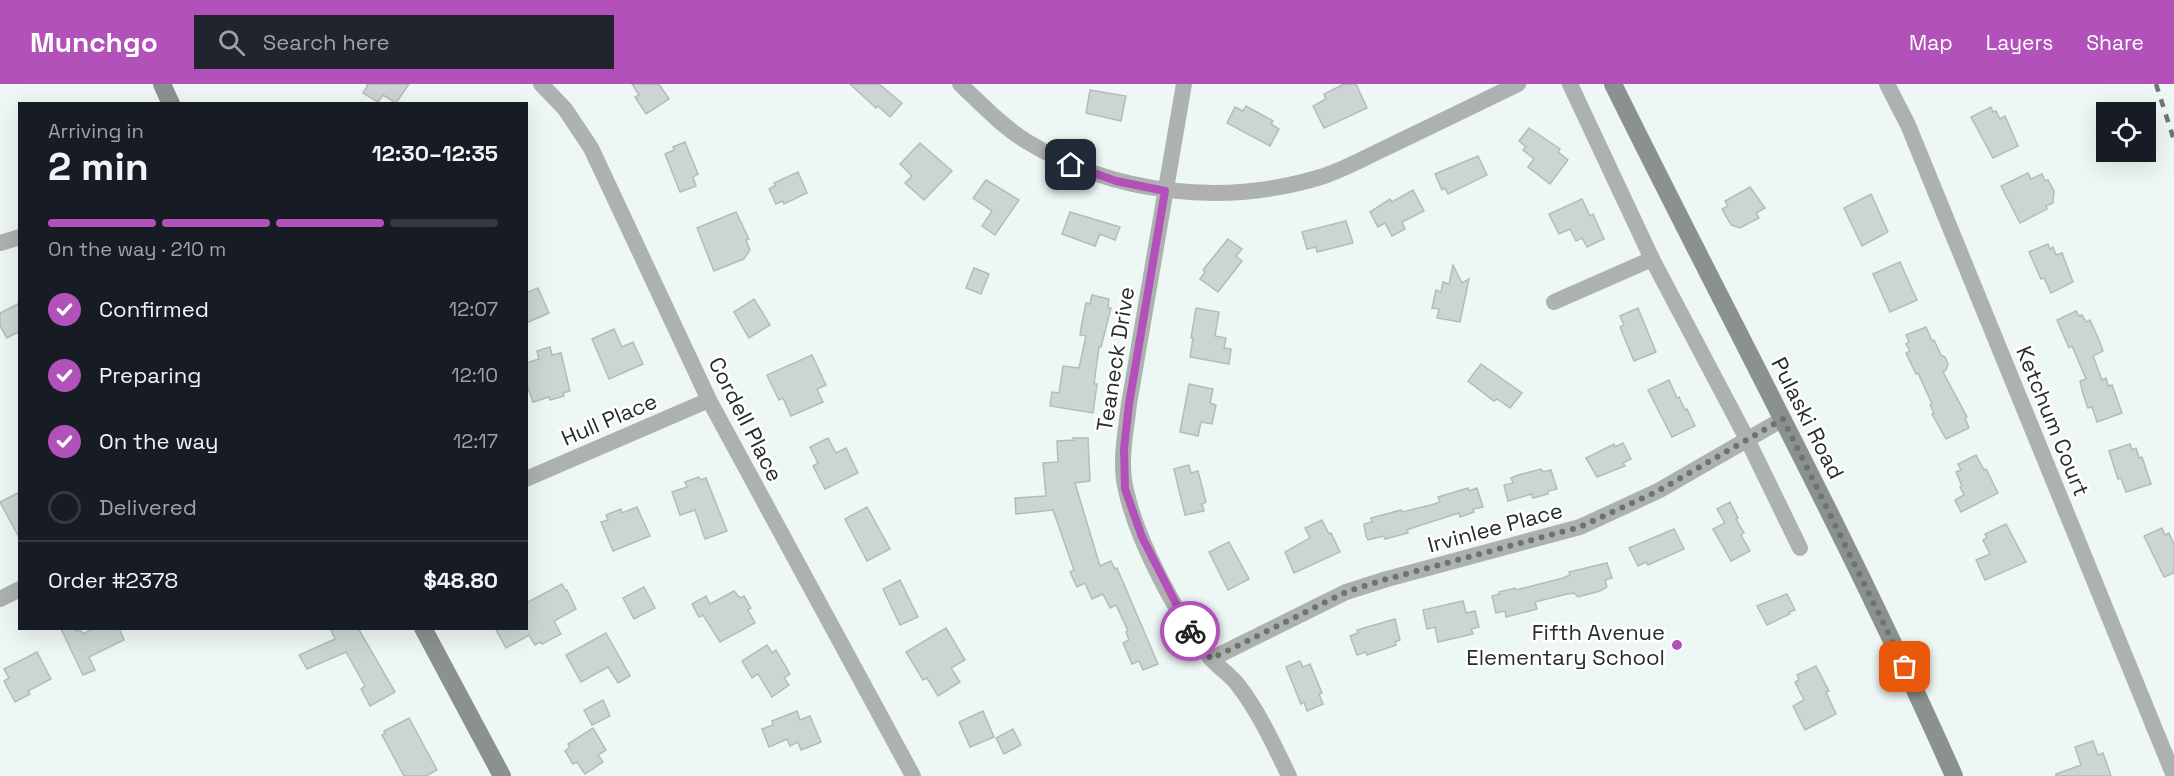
<!DOCTYPE html>
<meta charset="utf-8">
<style>
body{margin:0;font-family:"Space Grotesk",sans-serif;background:#20242c;color:#f1f3f6;height:100vh;display:flex;flex-direction:column;font-size:22px;white-space:nowrap}
*{box-sizing:border-box;margin:0}
p{font-size:20px;color:#9ea1a6}
.icon{flex:none;width:33px;height:33px;fill:none;stroke:currentColor;stroke-width:2;stroke-linecap:round;stroke-linejoin:round}
.map{position:relative;flex:1;overflow:hidden}
.side{position:absolute;left:18px;top:18px;width:510px;height:528px;display:flex;flex-direction:column;background:#171b24;border-radius:0px;box-shadow:0 6px 24px #0002}
.side>*{flex:none}
.fabs{position:absolute;left:2096px;top:18px;display:grid;gap:12px}
.fabs a{display:grid;place-items:center;width:60px;height:60px;border-radius:0px;background:#171b24;box-shadow:0 6px 24px #0002;font-size:30px}
.pin{position:absolute;display:grid;place-items:center;width:51px;height:51px;color:#fff;margin:-26px;border-radius:12px;box-shadow:0 3px 9px #0006}
.courier{position:absolute;display:grid;place-items:center;width:60px;height:60px;margin:-30px;border:4px solid #b251b9;border-radius:50%;background:#fff;color:#222;box-shadow:0 2px 8px #0007}
.headline em{font-style:normal;font-weight:700}
.headline div{display:flex;flex-direction:column-reverse}
.headline{display:flex;align-items:center;justify-content:space-between;height:102px;padding:0 30px}
h1{font-size:39px;font-weight:700;line-height:45px}
.bar{display:grid;grid-template-columns:repeat(4,1fr);gap:9px 6px;align-content:center;height:72px;padding:0 30px}
.bar i{height:8px;border-radius:4px;background:#363941}
.bar .on{background:#b251b9}
.bar p{grid-column:span 4}
.line{display:flex;align-items:center;gap:15px;padding:0 30px;border-top:2px solid #363941}
.line div{flex:1}
ol{padding:0 30px;list-style:none}
li{display:flex;align-items:center;gap:18px;height:66px}
li p{margin-inline-start:auto}
li .icon{padding:6px;border-radius:50%;background:#b251b9;color:#fff;stroke-width:4}
li:last-child{color:#9ea1a6}
li i{width:33px;height:33px;border:3px solid #363941;border-radius:50%}
header{display:flex;align-items:center;gap:36px;box-sizing:border-box;height:84px;padding:0 30px;background:#b251b9;color:#fff}
header strong{font-size:28px}
nav{display:flex;gap:33px;margin-inline-start:auto;font-size:21px}
.search{width:420px;height:54px;background:#20242c;display:flex;align-items:center;gap:15px;box-sizing:border-box;padding:0 21px;border-radius:0px;color:#9ea1a6;font-size:22px}
.map>svg:first-child{display:block}
.building{fill:#cbd6d2;stroke:#b2bcb9;stroke-width:1.5}
.lines{fill:none;stroke-linecap:round;stroke-linejoin:round}
.street{stroke:#adb1b0;stroke-width:16}
.secondary{stroke:#8a918e;stroke-width:18}
.rail{stroke:#6f7674;stroke-width:4.5;stroke-dasharray:8 8;stroke-linecap:butt}
.done{stroke:#6d7371;stroke-width:6;stroke-dasharray:0 10.8}
.route{stroke:#b251b9;stroke-width:8}
.poi-dot{fill:#b251b9;stroke:#fff;stroke-width:2}
.labels{text-anchor:middle;dominant-baseline:central;stroke-width:5;stroke-linejoin:round;paint-order:stroke}
.street-label{font-size:22px;fill:#282c2b;stroke:#fff}
.poi-label{font-size:22px;fill:#282c2b;stroke:#fff;text-anchor:end}
</style>
<header>
<strong>Munchgo</strong>
<div class="search"><svg class="icon" aria-label="search" viewBox="0 0 24 24"><circle cx="10" cy="10" r="6"/><path d="M15 15l6 6"/></svg>Search here</div>
<nav><a>Map</a><a>Layers</a><a>Share</a></nav>
</header>
<div class="map">
<svg width="2174" height="692" viewBox="0 0 2174 692">
<rect width="100%" height="100%" fill="#edf7f4"/>
<!-- building -->
<g class="building">
<polygon points="366,0 409,0 396,19 383,11 378,18 363,9 368,1"/>
<polygon points="632,0 659,0 669,15 646,30 635,13 639,11"/>
<polygon points="850,0 879,0 902,19 890,33 878,22 876,24"/>
<polygon points="1344,0 1356,0 1367,24 1324,44 1313,22 1326,15 1324,10"/>
<polygon points="1090,6 1126,12 1121,37 1086,29"/>
<polygon points="1246,22 1273,37 1271,40 1279,45 1270,62 1227,39 1235,23 1243,27"/>
<polygon points="1991,23 1993,28 1996,27 2000,35 2005,32 2018,62 1993,74 1971,33"/>
<polygon points="1529,44 1560,65 1558,68 1568,76 1550,100 1528,83 1534,75 1523,66 1526,63 1519,57"/>
<polygon points="685,58 698,90 693,93 696,102 680,108 665,70 674,66 673,63"/>
<polygon points="920,59 952,87 924,116 905,99 912,92 900,80"/>
<polygon points="1478,72 1487,91 1448,110 1445,104 1442,106 1435,90"/>
<polygon points="798,88 807,109 784,120 783,117 776,120 769,105 776,101 774,99"/>
<polygon points="2028,89 2031,95 2042,90 2045,97 2048,96 2054,107 2053,119 2046,122 2047,125 2020,139 2001,102"/>
<polygon points="986,96 1019,116 995,151 982,142 992,127 973,114"/>
<polygon points="1750,103 1765,124 1756,129 1759,134 1740,144 1731,141 1722,125 1728,122 1725,117"/>
<polygon points="1413,106 1424,127 1402,138 1405,145 1392,152 1385,139 1378,143 1370,128 1390,115 1392,118"/>
<polygon points="1871,110 1888,148 1862,162 1844,124"/>
<polygon points="1582,115 1590,132 1593,130 1604,155 1587,163 1582,154 1576,157 1570,145 1559,150 1549,130"/>
<polygon points="736,128 749,155 746,156 750,166 744,175 714,187 697,144"/>
<polygon points="1070,128 1120,143 1115,156 1100,150 1095,162 1062,150"/>
<polygon points="1346,137 1353,159 1317,168 1316,163 1307,165 1302,148"/>
<polygon points="1228,155 1242,165 1236,172 1242,177 1218,208 1200,195 1205,188 1203,186"/>
<polygon points="2048,160 2050,165 2053,163 2056,171 2062,169 2073,198 2051,209 2044,194 2041,195 2029,168"/>
<polygon points="1900,178 1917,216 1890,228 1873,190"/>
<polygon points="1453,181 1462,199 1469,195 1460,238 1437,234 1439,225 1432,224 1436,206 1441,208 1443,198 1449,200"/>
<polygon points="974,184 989,190 981,210 966,204"/>
<polygon points="538,204 549,229 526,239 526,209"/>
<polygon points="1092,211 1109,215 1108,224 1111,224 1101,263 1099,263 1094,300 1097,300 1093,329 1050,322 1052,308 1059,309 1063,282 1079,284 1086,252 1080,251 1081,244 1086,219 1090,220"/>
<polygon points="754,215 770,241 749,254 734,228"/>
<polygon points="20,219 20,247 7,254 0,242 0,229"/>
<polygon points="1196,224 1219,228 1215,252 1226,254 1224,264 1231,265 1229,280 1190,273 1193,254 1191,254"/>
<polygon points="1638,224 1656,268 1634,277 1620,243 1624,241 1620,232"/>
<polygon points="2076,227 2079,232 2082,231 2086,238 2090,236 2099,256 2103,267 2093,272 2102,296 2106,294 2108,302 2112,301 2122,329 2097,338 2092,323 2088,324 2083,310 2080,297 2086,295 2072,262 2069,264 2057,236"/>
<polygon points="1926,243 1932,257 1934,256 1941,271 1945,273 1948,280 1946,286 1943,288 1967,333 1965,334 1969,344 1946,355 1932,330 1934,329 1930,321 1932,320 1918,289 1916,290 1906,269 1910,267 1906,260 1909,258 1906,251"/>
<polygon points="614,245 622,263 633,258 643,280 609,295 592,255"/>
<polygon points="550,263 552,271 561,269 570,307 563,309 564,312 550,316 549,313 533,318 526,298 526,279 539,275 537,267"/>
<polygon points="812,271 826,301 817,305 823,318 791,332 783,314 779,316 767,291"/>
<polygon points="1481,280 1522,309 1510,324 1497,315 1494,317 1468,297"/>
<polygon points="1669,296 1677,314 1679,313 1685,326 1687,325 1695,342 1672,353 1648,306"/>
<polygon points="1189,300 1213,305 1210,319 1216,321 1212,340 1201,338 1198,352 1180,348"/>
<polygon points="828,354 836,369 846,364 858,389 825,405 813,382 818,379 810,363"/>
<polygon points="1073,354 1088,354 1090,397 1075,399 1100,482 1111,477 1115,485 1117,484 1158,580 1143,586 1139,577 1132,580 1123,559 1129,556 1126,548 1128,547 1116,521 1110,524 1103,510 1092,515 1085,499 1077,503 1070,488 1074,486 1053,426 1016,430 1015,414 1046,412 1043,379 1058,378 1057,357 1074,356"/>
<polygon points="1623,359 1631,375 1623,379 1625,382 1597,393 1586,374 1614,360 1615,363"/>
<polygon points="2130,360 2132,366 2136,364 2139,374 2142,373 2151,400 2126,408 2121,394 2118,395 2109,367"/>
<polygon points="1976,371 1984,386 1986,385 1998,409 1961,428 1955,416 1964,411 1960,403 1962,402 1956,388 1961,386 1958,380"/>
<polygon points="1189,381 1191,389 1198,387 1206,418 1202,420 1204,427 1185,431 1174,385"/>
<polygon points="1541,385 1543,388 1551,386 1557,405 1548,407 1548,410 1533,414 1532,410 1508,417 1504,401 1513,399 1511,394 1518,391"/>
<polygon points="699,393 700,396 706,394 727,447 705,455 695,426 680,431 672,408 687,403 685,398"/>
<polygon points="1468,404 1469,407 1477,404 1483,423 1473,425 1474,428 1460,433 1459,429 1415,443 1407,446 1408,449 1385,455 1384,452 1368,456 1366,452 1364,440 1372,438 1371,434 1401,426 1402,428 1431,421 1440,418 1438,413"/>
<polygon points="20,408 20,455 0,418"/>
<polygon points="1730,418 1738,434 1736,435 1744,449 1741,451 1750,467 1731,477 1713,445 1725,439 1717,425"/>
<polygon points="637,423 650,452 613,467 601,438 608,436 606,431 621,425 622,429"/>
<polygon points="867,423 890,465 867,477 845,435"/>
<polygon points="1322,436 1329,450 1331,449 1340,468 1294,489 1285,468 1310,454 1305,444"/>
<polygon points="2006,440 2026,478 1985,496 1976,476 1990,470 1983,456 1987,454 1985,450"/>
<polygon points="2162,444 2165,451 2169,449 2174,460 2174,489 2164,493 2144,452"/>
<polygon points="1674,445 1684,465 1648,481 1646,478 1638,482 1629,464"/>
<polygon points="1229,458 1249,495 1228,506 1209,468"/>
<polygon points="1607,479 1612,494 1605,496 1607,503 1600,507 1578,513 1574,509 1567,510 1535,518 1537,525 1506,533 1505,527 1496,529 1492,512 1500,510 1499,508 1515,504 1516,506 1563,494 1570,491 1569,488"/>
<polygon points="900,496 918,533 900,541 883,505"/>
<polygon points="562,500 566,507 567,506 576,525 554,537 561,550 542,560 540,558 535,561 529,551 506,564 495,544 526,544 526,519"/>
<polygon points="644,503 655,524 634,535 623,514"/>
<polygon points="734,507 740,514 744,512 751,524 748,526 755,539 720,558 703,531 699,533 692,520 706,512 710,520"/>
<polygon points="1787,510 1795,526 1789,528 1790,530 1767,541 1757,522"/>
<polygon points="1463,517 1466,529 1475,527 1479,543 1471,545 1473,550 1438,558 1435,543 1427,545 1423,526"/>
<polygon points="1395,535 1400,556 1395,558 1396,561 1367,571 1366,568 1357,571 1350,552 1358,549 1357,546"/>
<polygon points="75,544 76,548 80,546 83,550 94,544 119,544 124,556 89,573 95,586 83,591 61,545"/>
<polygon points="330,544 358,544 395,608 370,622 361,605 365,602 346,568 307,585 299,571 335,555"/>
<polygon points="946,544 965,576 951,584 960,598 938,612 927,594 923,596 906,568"/>
<polygon points="606,549 630,592 618,599 608,583 581,598 566,571"/>
<polygon points="767,561 772,569 776,566 790,590 784,594 789,601 772,613 758,590 752,594 742,577"/>
<polygon points="37,568 51,595 28,607 30,610 15,618 4,597 9,594 4,585"/>
<polygon points="1300,577 1303,583 1310,580 1322,609 1319,610 1323,620 1307,627 1304,618 1301,620 1286,583"/>
<polygon points="1816,582 1829,607 1826,608 1836,630 1805,646 1793,622 1804,616 1795,598 1799,596 1797,591"/>
<polygon points="603,616 610,632 592,641 584,626"/>
<polygon points="797,627 800,636 810,632 821,658 801,666 798,658 790,662 787,655 769,663 762,645 773,641 772,637"/>
<polygon points="983,627 994,653 970,663 959,638"/>
<polygon points="409,634 437,686 426,692 404,692 382,651 385,649 384,647"/>
<polygon points="593,644 606,666 598,671 603,678 585,690 577,678 573,680 565,667 570,663 568,660"/>
<polygon points="1013,645 1021,661 1004,670 996,654"/>
<polygon points="2093,657 2098,671 2103,669 2111,692 2056,692 2056,690 2081,681 2075,663"/>
</g>
<g class="lines">
<!-- street -->
<g class="street">
<polyline points="541,0 565,25 591,64 709,316 913,692"/>
<path d="M960,0C980,19 1002,42 1026,57C1114,111 1225,123 1324,92C1348,84 1372,70 1394,60C1435,40 1477,20 1518,0"/>
<path d="M1184,0L1129,320C1126,347 1119,379 1126,406C1137,457 1177,532 1209,572C1217,583 1230,590 1238,601C1259,628 1274,661 1289,692"/>
<polyline points="1570,0 1652,175 1747,355 1800,464"/>
<polyline points="1887,0 1908,41 2174,692"/>
<polyline points="0,159 20,153"/>
<polyline points="1554,218 1652,175"/>
<polyline points="526,395 709,316"/>
<polyline points="0,515 20,505"/>
<polyline points="1211,575 1346,508 1387,495 1580,443 1658,407 1783,335"/>
</g>
<!-- secondary -->
<g class="secondary">
<polyline points="162,0 171,20"/>
<path d="M1613,0C1727,231 1850,457 1954,692"/>
<polyline points="423,544 502,692"/>
</g>
<!-- rail -->
<polyline class="rail" points="2156,0 2174,56"/>
</g>
<g class="lines">
<!-- done -->
<polyline class="done" points="1190,547 1211,575 1346,508 1387,495 1580,443 1658,407 1783,335 1905,583"/>
<!-- route -->
<polyline class="route" points="1071,81 1116,97 1165,107 1129,320 1124,365 1125,405 1142,453 1190,547"/>
</g>
<!-- markers -->
<circle class="poi-dot" cx="1677" cy="561" r="6"/>
<g class="labels">
<!-- street labels -->
<g class="street-label">
<text transform="translate(1115 275) rotate(-81)">Teaneck Drive</text>
<text transform="translate(1808 334) rotate(63)">Pulaski Road</text>
<text transform="translate(609 335) rotate(-23)">Hull Place</text>
<text transform="translate(746 335) rotate(63)">Cordell Place</text>
<text transform="translate(2053 337) rotate(68)">Ketchum Court</text>
<text transform="translate(1495 443) rotate(-15)">Irvinlee Place</text>
</g>
<!-- poi labels -->
<g class="poi-label">
<text x="1665" y="548">Fifth Avenue<tspan x="1665" dy="25">Elementary School</tspan></text>
</g>
</g>
</svg>
<div class="fabs">
<a><svg class="icon" aria-label="locate" viewBox="0 0 24 24"><circle cx="12" cy="12" r="6"/><path d="M12 2v4M12 18v4M2 12h4M18 12h4"/></svg></a>
</div>
<div class="pin" style="left:1905px;top:583px;background:#ea580c"><svg class="icon" aria-label="bag" viewBox="0 0 24 24"><path d="M5 8h14l-1 12H6zM9 8a3 3 0 0 1 6 0"/></svg></div>
<div class="pin" style="left:1071px;top:81px;background:#1f2937"><svg class="icon" aria-label="home" viewBox="0 0 24 24"><path d="M3 11l9-7 9 7M6 9v11h12V9"/></svg></div>
<div class="courier" style="left:1190px;top:547px"><svg class="icon" aria-label="bike" viewBox="0 0 24 24"><circle cx="6" cy="16" r="4"/><circle cx="18" cy="16" r="4"/><path d="M6 16l4-8h5l3 8M10 8l3 8H6M13 5h3"/></svg></div>
<section class="side">
<div class="headline"><div><h1>2 min</h1><p>Arriving in</p></div><em>12:30–12:35</em></div>
<div class="bar"><i class="on"></i><i class="on"></i><i class="on"></i><i></i><p>On the way · 210 m</p></div>
<ol>
<li><svg class="icon" aria-label="check" viewBox="0 0 24 24"><path d="M5 12l5 5 9-10"/></svg>Confirmed<p>12:07</p></li>
<li><svg class="icon" aria-label="check" viewBox="0 0 24 24"><path d="M5 12l5 5 9-10"/></svg>Preparing<p>12:10</p></li>
<li><svg class="icon" aria-label="check" viewBox="0 0 24 24"><path d="M5 12l5 5 9-10"/></svg>On the way<p>12:17</p></li>
<li><i></i>Delivered</li>
</ol>
<div class="line" style="height:78px"><div>Order #2378</div><b>$48.80</b></div>
</section>
</div>
